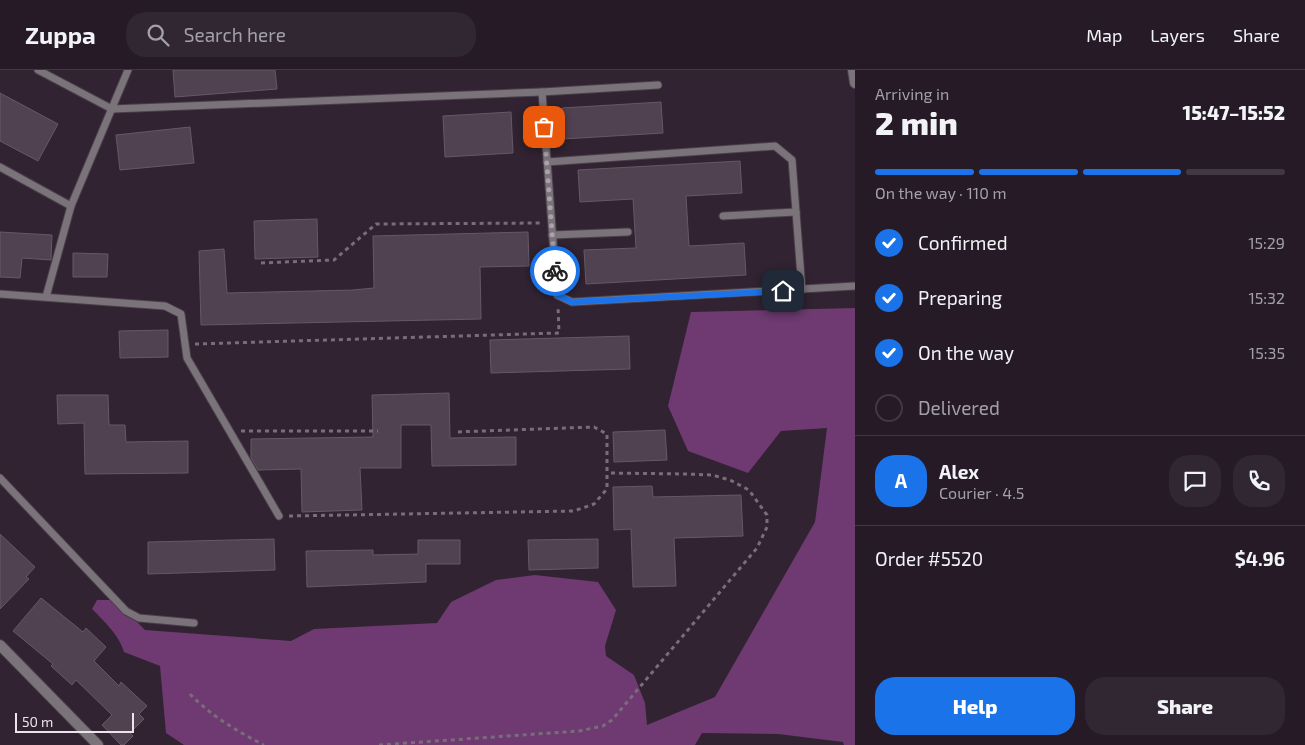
<!DOCTYPE html>
<meta charset="utf-8">
<style>
body{margin:0;font-family:"Exo 2",sans-serif;background:#312732;color:#f1f3f6;height:100vh;display:flex;flex-direction:column;font-size:19px;white-space:nowrap}
*{box-sizing:border-box;margin:0}
p{font-size:16px;color:#a3a1a7}
.icon{flex:none;width:28px;height:28px;fill:none;stroke:currentColor;stroke-width:2;stroke-linecap:round;stroke-linejoin:round}
.map{position:relative;flex:1;overflow:hidden}
.details{display:flex;flex-direction:column;background:#251a25;width:450px}
.details>*{flex:none}
.scale{position:absolute;left:15px;bottom:12px;width:119px;box-sizing:border-box;padding-left:5px;border:2px solid #ece3ec;border-top:0;font-size:14px;line-height:18px;white-space:nowrap;color:#ece3ec;-webkit-text-stroke:4px #312331;paint-order:stroke}
.pin{position:absolute;display:grid;place-items:center;width:42px;height:42px;color:#fff;margin:-21px;border-radius:10px;box-shadow:0 2px 8px #0006}
.courier{position:absolute;display:grid;place-items:center;width:50px;height:50px;margin:-25px;border:4px solid #1a73e8;border-radius:50%;background:#fff;color:#222;box-shadow:0 1px 6px #0007}
.summary em{font-style:normal;font-weight:800}
.summary div{display:flex;flex-direction:column-reverse}
.summary{display:flex;align-items:center;justify-content:space-between;height:85px;padding:0 20px}
h1{font-size:32px;font-weight:800;line-height:38px}
.bar{display:grid;grid-template-columns:repeat(4,1fr);gap:8px 5px;align-content:center;height:60px;padding:0 20px}
.bar i{height:6px;border-radius:4px;background:#423842}
.bar .active{background:#1a73e8}
.bar p{grid-column:span 4}
.line{display:flex;align-items:center;gap:12px;padding:0 20px;border-top:1px solid #423842}
.line div{flex:1}
.round{display:grid;place-items:center;flex:none;width:52px;height:52px;border-radius:20px;background:#312732}
ol{padding:0 20px;list-style:none}
li{display:flex;align-items:center;gap:15px;height:55px}
li p{margin-inline-start:auto}
li .icon{padding:5px;border-radius:50%;background:#1a73e8;color:#fff;stroke-width:4}
li:last-child{color:#a3a1a7}
li i{width:28px;height:28px;border:2px solid #423842;border-radius:50%}
.primary-button{display:flex;gap:10px;margin-top:auto;padding:10px 20px}
.primary-button a{flex:1;height:58px;border-radius:20px;background:#1a73e8;color:#fff;font-size:20px;font-weight:800;line-height:58px;text-align:center}
.primary-button a+a{background:#312732;color:#f1f3f6}
header{display:flex;align-items:center;gap:30px;box-sizing:border-box;height:70px;padding:0 25px;background:#251a25;border-bottom:1px solid #423842}
header strong{font-size:24px}
nav{display:flex;gap:28px;margin-inline-start:auto;font-size:18px}
.search{width:350px;height:45px;background:#312732;display:flex;align-items:center;gap:12px;box-sizing:border-box;padding:0 18px;border-radius:20px;color:#a3a1a7;font-size:19px}
main{display:flex;flex:1;min-height:0}
.map>svg:first-child{display:block}
.forest{fill:#6e3a71}
.building{fill:#514251;stroke:#675868}
.lines{fill:none;stroke-linecap:round;stroke-linejoin:round}
.service-casing{stroke:#4b3e4b;stroke-width:9}
.minor-casing{stroke:#4b3e4b;stroke-width:12}
.tertiary-casing{stroke:#4b3e4b;stroke-width:12}
.path{stroke:#7a6d7a;stroke-width:3;stroke-dasharray:4 4;stroke-linecap:butt}
.service{stroke:#7a737a;stroke-width:7}
.minor{stroke:#7a737a;stroke-width:10}
.tertiary{stroke:#7a737a;stroke-width:10}
.done{stroke:#aba0ab;stroke-width:5;stroke-dasharray:0 9}
.route{stroke:#1a73e8;stroke-width:6}
</style>
<header>
<strong>Zuppa</strong>
<div class="search"><svg class="icon" aria-label="search" viewBox="0 0 24 24"><circle cx="10" cy="10" r="6"/><path d="M15 15l6 6"/></svg>Search here</div>
<nav><a>Map</a><a>Layers</a><a>Share</a></nav>
</header>
<main>
<div class="map">
<svg width="855" height="675" viewBox="0 0 855 675">
<rect width="100%" height="100%" fill="#312331"/>
<!-- forest -->
<path class="forest" d="M855,238V675H844L843,672L778,664L702,663L695,675H184L166,663L160,596L124,582C119,565 104,551 92,539L97,530H115L145,560L291,571L314,559L437,553L451,532L496,510L535,505L598,512L616,540L605,576L606,586L634,605L645,633L647,655L715,627L815,452L827,358L781,361L748,403L688,381L668,336L691,242Z"/>
<!-- building -->
<g class="building">
<polygon points="173,0 275,0 277,19 175,27"/>
<polygon points="0,23 58,54 38,91 0,71"/>
<polygon points="661,32 663,63 563,69 562,38"/>
<polygon points="511,42 513,83 445,87 443,46"/>
<polygon points="190,57 194,93 120,100 116,65"/>
<polygon points="740,91 742,123 686,126 689,176 744,173 746,205 586,214 584,180 636,178 633,129 580,132 578,100"/>
<polygon points="317,149 318,187 255,189 254,151"/>
<polygon points="0,162 52,165 51,190 22,188 20,208 0,207"/>
<polygon points="528,162 529,196 480,197 481,249 201,255 199,181 224,179 227,223 353,220 374,218 373,166"/>
<polygon points="73,183 108,184 107,207 73,207"/>
<polygon points="168,260 168,287 120,288 119,261"/>
<polygon points="629,266 630,299 491,303 490,270"/>
<polygon points="449,323 450,368 516,367 516,395 432,396 431,355 401,355 401,398 360,398 362,440 302,442 301,399 258,400 251,388 251,369 373,367 372,325"/>
<polygon points="57,325 108,325 109,355 125,355 126,372 188,371 188,403 85,404 84,353 58,354"/>
<polygon points="665,360 667,390 614,392 613,362"/>
<polygon points="652,416 653,427 741,425 743,466 674,468 676,516 633,517 631,459 614,460 613,417"/>
<polygon points="0,464 35,497 26,507 29,509 0,539"/>
<polygon points="274,469 275,500 148,504 148,472"/>
<polygon points="598,469 598,498 529,500 528,470"/>
<polygon points="418,470 460,470 460,494 426,494 426,512 307,517 306,481 373,480 373,485 418,484"/>
<polygon points="41,528 83,562 86,558 106,577 94,591 119,616 121,612 147,636 139,644 144,649 130,663 133,666 124,675 121,675 102,655 112,645 76,610 72,615 51,596 53,594 13,561"/>
</g>
<g class="lines">
<defs>
<g id="service">
<polyline points="38,0 112,39 542,22 658,15"/>
<polyline points="542,22 557,225 572,232 855,216"/>
<polyline points="547,92 775,76 792,90 802,220"/>
<polyline points="0,97 71,136"/>
<polyline points="723,146 796,142"/>
<polyline points="552,165 628,162"/>
<polyline points="0,224 165,236 181,244 187,288 279,446"/>
<polyline points="46,227 71,136 128,0"/>
<polyline points="0,408 126,541 139,548 194,553"/>
</g>
<polyline id="minor" points="853,0 855,13"/>
<polyline id="tertiary" points="0,575 98,675"/>
</defs>
<!-- service casing -->
<use href="#service" class="service-casing"/>
<!-- minor casing -->
<use href="#minor" class="minor-casing"/>
<!-- tertiary casing -->
<use href="#tertiary" class="tertiary-casing"/>
<!-- path -->
<g class="path">
<polyline points="261,193 334,190 376,154 543,153"/>
<polyline points="195,274 559,263 558,236"/>
<polyline points="241,361 378,361"/>
<polyline points="289,446 574,441 594,434 607,419 607,364 594,357 455,362"/>
<path d="M190,624C210,645 238,662 264,675"/>
<polyline points="379,675 579,661 603,656 612,650 757,478 767,457 767,445 749,420 730,410 712,405 687,404 607,403"/>
</g>
<!-- service -->
<use href="#service" class="service"/>
<!-- minor -->
<use href="#minor" class="minor"/>
<!-- tertiary -->
<use href="#tertiary" class="tertiary"/>
</g>
<g class="lines">
<!-- done -->
<polyline class="done" points="544,57 555,201"/>
<!-- route -->
<polyline class="route" points="555,201 557,225 572,232 783,221"/>
</g>
</svg>
<div class="scale">50 m</div>
<div class="pin" style="left:544px;top:57px;background:#ea580c"><svg class="icon" aria-label="bag" viewBox="0 0 24 24"><path d="M5 8h14l-1 12H6zM9 8a3 3 0 0 1 6 0"/></svg></div>
<div class="pin" style="left:783px;top:221px;background:#1f2937"><svg class="icon" aria-label="home" viewBox="0 0 24 24"><path d="M3 11l9-7 9 7M6 9v11h12V9"/></svg></div>
<div class="courier" style="left:555px;top:201px"><svg class="icon" aria-label="bike" viewBox="0 0 24 24"><circle cx="6" cy="16" r="4"/><circle cx="18" cy="16" r="4"/><path d="M6 16l4-8h5l3 8M10 8l3 8H6M13 5h3"/></svg></div>
</div>
<section class="details">
<div class="summary"><div><h1>2 min</h1><p>Arriving in</p></div><em>15:47–15:52</em></div>
<div class="bar"><i class="active"></i><i class="active"></i><i class="active"></i><i></i><p>On the way · 110 m</p></div>
<ol>
<li><svg class="icon" aria-label="check" viewBox="0 0 24 24"><path d="M5 12l5 5 9-10"/></svg>Confirmed<p>15:29</p></li>
<li><svg class="icon" aria-label="check" viewBox="0 0 24 24"><path d="M5 12l5 5 9-10"/></svg>Preparing<p>15:32</p></li>
<li><svg class="icon" aria-label="check" viewBox="0 0 24 24"><path d="M5 12l5 5 9-10"/></svg>On the way<p>15:35</p></li>
<li><i></i>Delivered</li>
</ol>
<div class="line" style="height:90px"><b class="round" style="background:#1a73e8;color:#fff">A</b><div><b>Alex</b><p>Courier · 4.5</p></div><a class="round"><svg class="icon" aria-label="chat" viewBox="0 0 24 24"><path d="M4 5h16v11H9l-5 4z"/></svg></a><a class="round"><svg class="icon" aria-label="phone" viewBox="0 0 24 24"><path d="M5 4h4l2 5-3 2q2 4 5 5l2-3 5 2v4C11 20 4 13 5 4z"/></svg></a></div>
<div class="line" style="height:65px"><div>Order #5520</div><b>$4.96</b></div>
<div class="primary-button"><a>Help</a><a>Share</a></div>
</section>
</main>
